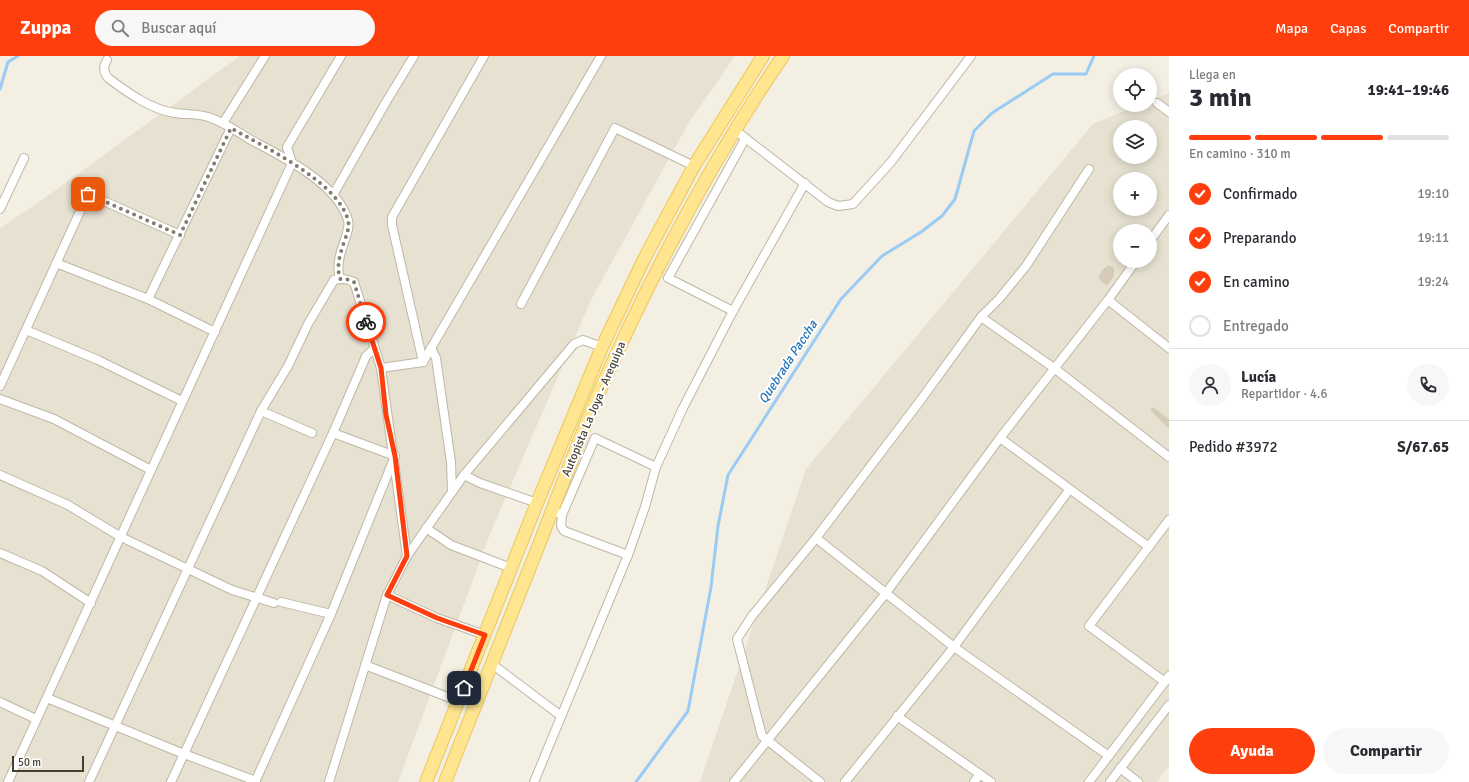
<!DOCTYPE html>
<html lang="es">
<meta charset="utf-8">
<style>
body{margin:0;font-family:Signika,sans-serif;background:#f7f7f7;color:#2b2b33;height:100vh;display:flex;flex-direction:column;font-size:15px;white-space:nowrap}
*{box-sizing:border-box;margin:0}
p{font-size:13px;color:#7c7c81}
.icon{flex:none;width:22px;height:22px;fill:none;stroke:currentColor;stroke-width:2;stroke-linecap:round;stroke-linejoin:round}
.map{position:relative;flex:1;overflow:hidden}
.side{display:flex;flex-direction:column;background:#fff;width:300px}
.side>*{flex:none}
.controls{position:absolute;left:1113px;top:12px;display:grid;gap:8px}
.controls a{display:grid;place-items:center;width:44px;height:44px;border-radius:50%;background:#fff;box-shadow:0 2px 10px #0003;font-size:20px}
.scale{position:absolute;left:12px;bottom:10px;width:72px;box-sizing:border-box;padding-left:4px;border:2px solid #453f33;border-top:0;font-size:11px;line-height:14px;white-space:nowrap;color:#453f33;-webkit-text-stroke:3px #fff;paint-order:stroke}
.pin{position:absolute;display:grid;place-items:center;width:34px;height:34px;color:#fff;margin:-17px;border-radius:8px;box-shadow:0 2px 6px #0006}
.courier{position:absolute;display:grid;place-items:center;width:40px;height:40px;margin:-20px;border:3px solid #ff3e0e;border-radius:50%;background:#fff;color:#222;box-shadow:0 1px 5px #0007}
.overview em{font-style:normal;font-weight:700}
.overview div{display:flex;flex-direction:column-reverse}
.overview{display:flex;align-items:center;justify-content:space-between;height:68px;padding:0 20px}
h1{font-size:26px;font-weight:700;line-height:30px}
.bar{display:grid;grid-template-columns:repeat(4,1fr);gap:6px 4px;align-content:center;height:48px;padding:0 20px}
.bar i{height:5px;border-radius:3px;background:#e1e1e2}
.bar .on{background:#ff3e0e}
.bar p{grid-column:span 4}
.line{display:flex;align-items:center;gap:10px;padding:0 20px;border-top:1px solid #e1e1e2}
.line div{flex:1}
.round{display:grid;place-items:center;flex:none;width:42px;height:42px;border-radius:21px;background:#f7f7f7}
ol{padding:0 20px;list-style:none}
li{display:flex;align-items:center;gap:12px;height:44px}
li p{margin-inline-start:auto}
li .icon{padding:4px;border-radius:50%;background:#ff3e0e;color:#fff;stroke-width:4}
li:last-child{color:#7c7c81}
li i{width:22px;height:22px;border:2px solid #e1e1e2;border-radius:50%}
.cta{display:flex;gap:8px;margin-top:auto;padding:8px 20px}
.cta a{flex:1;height:46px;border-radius:24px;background:#ff3e0e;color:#fff;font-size:16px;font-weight:700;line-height:46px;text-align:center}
.cta a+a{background:#f7f7f7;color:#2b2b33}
header{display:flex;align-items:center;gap:24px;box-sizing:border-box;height:56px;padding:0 20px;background:#ff3e0e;color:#fff}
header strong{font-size:19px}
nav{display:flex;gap:22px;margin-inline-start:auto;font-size:14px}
.search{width:280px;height:36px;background:#f7f7f7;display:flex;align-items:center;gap:10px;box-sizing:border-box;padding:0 14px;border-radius:22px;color:#7c7c81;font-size:15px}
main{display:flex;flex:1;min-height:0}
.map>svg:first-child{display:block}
.residential{fill:#e7e1d1;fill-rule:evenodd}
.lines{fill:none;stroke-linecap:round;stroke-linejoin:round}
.stream{stroke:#9acbf5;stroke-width:3}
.building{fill:#d5cbb8}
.street-casing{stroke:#bfb7a5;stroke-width:10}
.primary-casing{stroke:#ecc758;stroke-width:14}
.street{stroke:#fff;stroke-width:8}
.primary{stroke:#ffe590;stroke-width:12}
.done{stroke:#827d71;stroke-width:4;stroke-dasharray:0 7.2}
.route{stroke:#ff3e0e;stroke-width:5}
.labels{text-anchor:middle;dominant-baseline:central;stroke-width:4;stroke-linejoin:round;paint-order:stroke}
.street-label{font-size:12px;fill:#453f33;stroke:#fff}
.water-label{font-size:13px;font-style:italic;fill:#2573b8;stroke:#fff}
</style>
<header>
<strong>Zuppa</strong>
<div class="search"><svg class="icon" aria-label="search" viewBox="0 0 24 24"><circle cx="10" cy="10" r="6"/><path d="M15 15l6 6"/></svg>Buscar aquí</div>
<nav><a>Mapa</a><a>Capas</a><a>Compartir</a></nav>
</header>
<main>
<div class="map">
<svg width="1169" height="726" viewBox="0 0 1169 726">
<rect width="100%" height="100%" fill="#f3efe3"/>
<!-- residential -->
<g class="residential">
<polygon points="240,0 735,0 688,68 591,244 490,478 398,726 0,726 0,172 42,144"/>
<path d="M1169,37V710L1157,726H700L806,413L1093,68L1139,49H1150V45ZM1120,71H1150V101H1120ZM1120,123H1150V153H1120ZM1120,175H1150V205H1120Z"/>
</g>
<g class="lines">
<!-- stream -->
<g class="stream">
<polyline points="0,33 8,6 18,0"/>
<polyline points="636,726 688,655 711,531 718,470 728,419 841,243 882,200 921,176 942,160 955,143 974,75 992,57 1053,18 1086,18 1094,0"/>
</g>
</g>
<!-- building -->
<g class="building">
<polygon points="1109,209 1114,212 1114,220 1107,230 1098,222 1103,213"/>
<polygon points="1153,351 1169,363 1169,373 1150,354"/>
</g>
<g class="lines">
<defs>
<g id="street">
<path d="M107,4C103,11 103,15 108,22C127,36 151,54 175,57C187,59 200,57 211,62C225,67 238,76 251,84C283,101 337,127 348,164C352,178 333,199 340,223"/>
<polyline points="1157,47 1169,56"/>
<polyline points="223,67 265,0"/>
<polyline points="735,74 828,146 838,150 853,148 891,106 971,0"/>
<polyline points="333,139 386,46 414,0"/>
<polyline points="0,153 24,102"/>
<polyline points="1150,185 1169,159"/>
<polyline points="56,207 148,243 215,276"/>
<polyline points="148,243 231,72"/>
<polyline points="1108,244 1169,292"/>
<polyline points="521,248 615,72 694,110"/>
<polyline points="733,255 668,222 745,83"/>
<polyline points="981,261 1054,312 1169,401"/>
<polyline points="26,274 98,304 182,345"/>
<polyline points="431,292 436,302 451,406 452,435"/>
<polyline points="423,306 601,0"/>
<polyline points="423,306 392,169 392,161 484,0"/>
<polyline points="381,312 423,306"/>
<polyline points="0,330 88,138 180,179"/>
<polyline points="0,343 54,363 151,414"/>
<polyline points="261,355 312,377"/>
<polyline points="1000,382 1149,491"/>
<polyline points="0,419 68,449 121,481 232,534 274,547"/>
<polyline points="464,419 480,427 537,447"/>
<polyline points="558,457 562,459 561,470 564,475 628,499"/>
<polyline points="562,459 595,382 656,411"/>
<polyline points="426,472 451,489 511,512"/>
<polyline points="816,482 954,591 1109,700"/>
<polyline points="0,497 42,515 91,547"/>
<polyline points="387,539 437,562 485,579"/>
<polyline points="281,546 331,558"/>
<polyline points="492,608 561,660"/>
<polyline points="365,609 458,645"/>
<polyline points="1165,626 1089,570 1169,464"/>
<polyline points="47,642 184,698 256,725"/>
<polyline points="0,646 36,663"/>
<polyline points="897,660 991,726"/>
<polyline points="1120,712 1138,726"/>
<polyline points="8,726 292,107 287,91 341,0"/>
<path d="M89,726L261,355L288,310L308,268L334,224C342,222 346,223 354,226L381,312L407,500"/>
<polyline points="171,726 333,377 361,312 366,300 374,293"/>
<polyline points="255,726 331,558 395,400 333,377"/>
<polyline points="329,726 387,539 407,500 464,419 574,288 583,284 602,291"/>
<polyline points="534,726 628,499 645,451 656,411 683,352 733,255 805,127"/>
<polyline points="734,726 886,537 1000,382 1108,244 1136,205"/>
<polyline points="820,726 762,680 737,583 752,560 816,482 920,345 981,261 999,243 1026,210 1089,113"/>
<polyline points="845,726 954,591 1069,434"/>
<polyline points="974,726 980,718"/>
<polyline points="1089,726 1169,620"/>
<polyline points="1110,726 1169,649"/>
</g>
<g id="primary">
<polyline points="426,726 537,447 602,291 644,203 694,110 763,0"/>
<path d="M445,726C477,646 508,566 540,486C560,434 579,383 601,332C652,217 712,104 783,0"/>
</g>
</defs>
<!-- street casing -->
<use href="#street" class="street-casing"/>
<!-- primary casing -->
<use href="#primary" class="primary-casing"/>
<!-- street -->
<use href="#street" class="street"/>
<!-- primary -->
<use href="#primary" class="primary"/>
</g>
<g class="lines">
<!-- done -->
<path class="done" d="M88,138L180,179L231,72C264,91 337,125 348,164C352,178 333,199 340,223H346L354,226L366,266"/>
<!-- route -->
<polyline class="route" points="366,266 381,312 386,359 395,400 407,500 387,539 437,562 485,579 464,632"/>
</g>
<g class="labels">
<!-- street labels -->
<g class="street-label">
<text transform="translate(594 353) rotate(-67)">Autopista La Joya - Arequipa</text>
</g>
<!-- water labels -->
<g class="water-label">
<text transform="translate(788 306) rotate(-57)">Quebrada Paccha</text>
</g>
</g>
</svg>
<div class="controls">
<a><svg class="icon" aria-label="locate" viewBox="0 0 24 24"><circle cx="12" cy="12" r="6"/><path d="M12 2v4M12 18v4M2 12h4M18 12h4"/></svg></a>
<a><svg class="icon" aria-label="layers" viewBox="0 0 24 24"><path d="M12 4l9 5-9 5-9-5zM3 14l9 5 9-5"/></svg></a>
<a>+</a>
<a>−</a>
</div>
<div class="scale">50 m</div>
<div class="pin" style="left:88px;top:138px;background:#ea580c"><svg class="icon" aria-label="bag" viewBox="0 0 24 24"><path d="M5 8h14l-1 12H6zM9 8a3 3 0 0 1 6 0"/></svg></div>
<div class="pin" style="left:464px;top:632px;background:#1f2937"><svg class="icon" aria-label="home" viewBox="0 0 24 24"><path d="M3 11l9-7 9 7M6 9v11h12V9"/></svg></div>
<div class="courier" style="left:366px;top:266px"><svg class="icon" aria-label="bike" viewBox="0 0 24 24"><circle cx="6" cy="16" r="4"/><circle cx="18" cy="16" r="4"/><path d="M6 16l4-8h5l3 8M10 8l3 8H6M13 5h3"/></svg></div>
</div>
<section class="side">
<div class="overview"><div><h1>3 min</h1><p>Llega en</p></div><em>19:41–19:46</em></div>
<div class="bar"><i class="on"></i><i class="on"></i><i class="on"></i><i></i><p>En camino · 310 m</p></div>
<ol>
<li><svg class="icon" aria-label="check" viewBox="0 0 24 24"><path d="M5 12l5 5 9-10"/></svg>Confirmado<p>19:10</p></li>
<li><svg class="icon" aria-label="check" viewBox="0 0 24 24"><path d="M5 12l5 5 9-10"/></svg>Preparando<p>19:11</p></li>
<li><svg class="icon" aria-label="check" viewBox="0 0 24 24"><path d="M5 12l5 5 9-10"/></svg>En camino<p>19:24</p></li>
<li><i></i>Entregado</li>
</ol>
<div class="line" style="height:72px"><a class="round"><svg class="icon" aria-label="person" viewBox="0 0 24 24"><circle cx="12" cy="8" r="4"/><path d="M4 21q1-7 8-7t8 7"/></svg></a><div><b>Lucía</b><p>Repartidor · 4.6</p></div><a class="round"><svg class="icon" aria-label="phone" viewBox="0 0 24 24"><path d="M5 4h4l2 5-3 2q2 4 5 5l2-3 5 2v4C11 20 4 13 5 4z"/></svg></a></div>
<div class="line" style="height:52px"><div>Pedido #3972</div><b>S/67.65</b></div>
<div class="cta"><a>Ayuda</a><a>Compartir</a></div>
</section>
</main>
